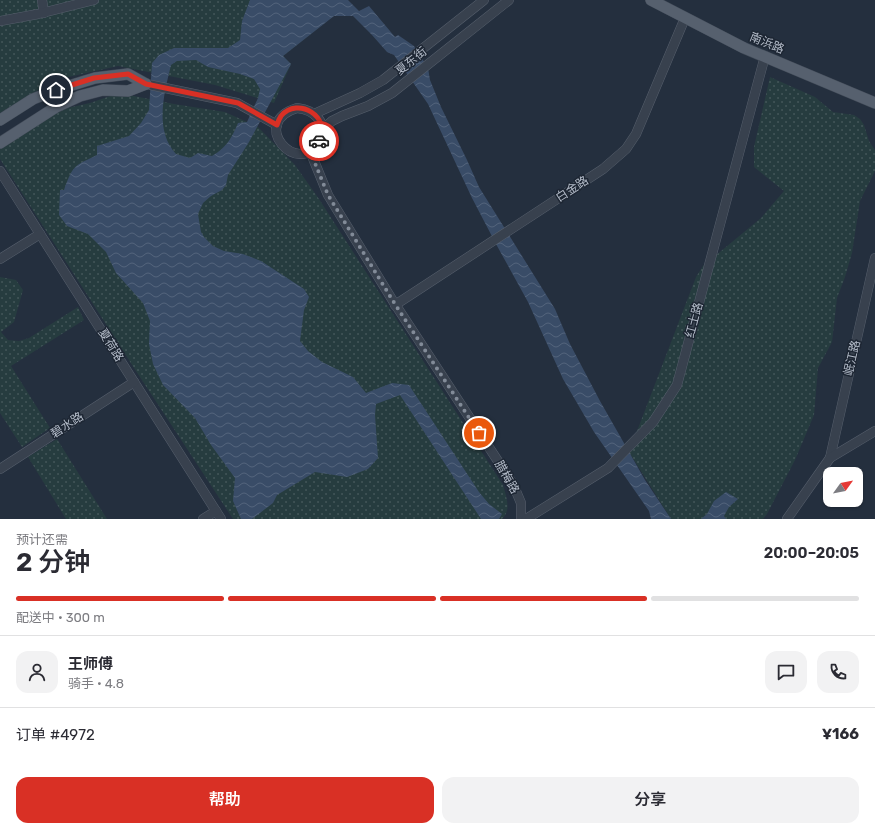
<!DOCTYPE html>
<html lang="zh">
<meta charset="utf-8">
<style>
body{margin:0;font-family:Rubik,"Noto Sans SC",sans-serif;background:#f2f2f3;color:#2b2b33;height:100vh;display:flex;flex-direction:column;font-size:15px;white-space:nowrap}
*{box-sizing:border-box;margin:0}
p{font-size:13px;color:#7c7c81}
.icon{flex:none;width:22px;height:22px;fill:none;stroke:currentColor;stroke-width:2;stroke-linecap:round;stroke-linejoin:round}
.map{position:relative;height:519px;overflow:hidden}
.side{display:flex;flex-direction:column;background:#fff;flex:1}
.side>*{flex:none}
.needle{width:26px;rotate:57deg}
.controls{position:absolute;left:823px;top:467px;display:grid;gap:8px}
.controls a{display:grid;place-items:center;width:40px;height:40px;border-radius:8px;background:#fff;box-shadow:0 1px 3px #0004;font-size:20px}
.pin{position:absolute;display:grid;place-items:center;width:34px;height:34px;color:#fff;margin:-17px;border:2px solid #fff;border-radius:50%;box-shadow:0 1px 4px #0007}
.courier{position:absolute;display:grid;place-items:center;width:40px;height:40px;margin:-20px;border:3px solid #d93025;border-radius:50%;background:#fff;color:#222;box-shadow:0 1px 5px #0007}
.summary em{font-style:normal;font-weight:600}
.summary div{display:flex;flex-direction:column-reverse}
.summary{display:flex;align-items:center;justify-content:space-between;height:68px;padding:0 16px}
h1{font-size:26px;font-weight:600;line-height:30px}
.bar{display:grid;grid-template-columns:repeat(4,1fr);gap:6px 4px;align-content:center;height:48px;padding:0 16px}
.bar i{height:5px;border-radius:3px;background:#e1e1e2}
.bar .selected{background:#d93025}
.bar p{grid-column:span 4}
.line{display:flex;align-items:center;gap:10px;padding:0 16px;border-top:1px solid #e1e1e2}
.line div{flex:1}
.round{display:grid;place-items:center;flex:none;width:42px;height:42px;border-radius:12px;background:#f2f2f3}
.primary-button{display:flex;gap:8px;margin-top:auto;padding:8px 16px}
.primary-button a{flex:1;height:46px;border-radius:12px;background:#d93025;color:#fff;font-size:16px;font-weight:600;line-height:46px;text-align:center}
.primary-button a+a{background:#f2f2f3;color:#2b2b33}
.map>svg:first-child{display:block}
.park{fill:url(#park-dots)}
.water{fill:url(#water-waves);fill-rule:evenodd}
.lines{fill:none;stroke-linecap:round;stroke-linejoin:round}
.minor-casing{stroke:#565f6c;stroke-width:10}
.major-casing{stroke:#414a57;stroke-width:12}
.minor{stroke:#38414e;stroke-width:9}
.major{stroke:#56606e;stroke-width:11}
.done{stroke:#828b98;stroke-width:4;stroke-dasharray:0 7.2}
.route{stroke:#d93025;stroke-width:5}
.labels{text-anchor:middle;dominant-baseline:central;stroke-width:3;stroke-linejoin:round;paint-order:stroke}
.street-label{font-size:12px;fill:#b4bcc9;stroke:#1d2633}
</style>
<div class="map">
<svg width="875" height="519" viewBox="0 0 875 519">
<defs>
<pattern id="park-dots" width="8" height="8" patternUnits="userSpaceOnUse"><rect width="8" height="8" fill="#263c3f"/><path d="M2 2h.1M6 6h.1" fill="none" stroke="#435659" stroke-width="1.8" stroke-linecap="round"/></pattern>
<pattern id="water-waves" width="16" height="10" patternUnits="userSpaceOnUse"><rect width="16" height="10" fill="#394c67"/><path d="M0 5q4-4 8 0t8 0" fill="none" stroke="#53647b"/></pattern>
</defs>
<rect width="100%" height="100%" fill="#242f3e"/>
<!-- park -->
<g class="park">
<polygon points="0,0 332,0 341,10 283,56 291,64 274,103 215,85 118,66 55,80 0,113"/>
<polygon points="770,77 815,97 833,112 854,115 860,119 864,125 869,141 875,150 875,171 860,201 852,253 845,277 837,298 832,342 818,368 814,415 795,460 767,514 763,519 671,519 629,452 696,277 703,266 761,218 784,191 754,167 754,147"/>
<path d="M119,93L174,104L225,112L258,127L295,165L319,199L503,485C506,496 512,510 502,519H233L136,371L0,159V148L63,109L90,103Z"/>
<polygon points="0,277 16,280 23,290 14,322 1,332 8,340 19,341 29,338 78,307 84,320 11,366 50,428 22,447 0,413"/>
<polygon points="57,439 107,519 66,519 28,457"/>
</g>
<!-- water -->
<g class="water">
<path d="M250,0H348L359,11L369,6L395,37L398,35L414,46L428,68L430,80L441,107L467,160L479,187L555,309L570,344L600,401L645,480L671,519H651L649,511L594,432L563,379L528,302L496,244L472,198L428,104L394,55L387,52L372,35L353,16H334L283,56L291,64L249,142L228,175L226,185L222,190L211,196L203,203L198,214L201,232L204,237L213,246L224,251L243,254L261,261L304,289L309,297L304,310L300,341L308,351L322,362L353,377L366,393L392,383L409,385L479,492L489,504L502,514L499,519H481L400,395L376,404L375,415L378,458L368,469L347,477L315,472L277,495L273,503L252,519H241L233,501L235,478L211,445L195,418L163,385L153,364L149,344L150,321L143,303L116,273L106,252L88,234L67,226L59,215L60,190H64C73,165 74,166 97,155V146L129,136L141,123L149,110L152,63L159,55L174,48H228L240,40L242,21ZM196,60L208,67L240,74L254,79L260,89L258,98L247,122L238,123C231,139 227,147 212,156L198,153L190,158L176,154C154,130 164,94 171,65L177,61Z"/>
<polygon points="726,492 738,499 729,507 724,516 726,519 701,519 707,514 714,501"/>
</g>
<g class="lines">
<defs>
<g id="minor">
<polyline points="42,0 44,13"/>
<polyline points="0,21 38,14 94,0"/>
<polyline points="146,84 237,103 277,125"/>
<path d="M297,108C315,110 329,123 319,142C298,178 248,123 297,108Z"/>
<polyline points="314,114 360,93 383,80 484,0"/>
<polyline points="323,129 332,121 342,116 368,106 392,93 509,0"/>
<polyline points="310,151 328,195 393,301 513,484 521,503 521,519"/>
<polyline points="0,171 221,519"/>
<polyline points="0,259 40,234"/>
<polyline points="395,305 603,169 626,149 636,134 685,18"/>
<polyline points="830,458 875,258"/>
<polyline points="0,469 134,382"/>
<polyline points="203,519 216,511"/>
<polyline points="526,519 608,468 653,422 677,385 765,56"/>
<polyline points="787,519 830,458 875,431"/>
</g>
<g id="major">
<polyline points="651,0 744,48 875,103"/>
<polyline points="0,120 33,99 56,90 95,78 128,74 146,84"/>
<polyline points="0,143 56,107 80,96 103,90 128,91 146,84"/>
</g>
</defs>
<!-- minor casing -->
<use href="#minor" class="minor-casing"/>
<!-- major casing -->
<use href="#major" class="major-casing"/>
<!-- minor -->
<use href="#minor" class="minor"/>
<!-- major -->
<use href="#major" class="major"/>
</g>
<g class="lines">
<!-- done -->
<polyline class="done" points="319,141 317,146 310,151 328,195 393,301 479,433"/>
<!-- route -->
<path class="route" d="M56,90L94,78L128,74L146,84L238,103L277,125C278,122 279,119 281,116C298,96 332,117 319,141"/>
</g>
<g class="labels">
<!-- street labels -->
<g class="street-label">
<text transform="translate(767 43) rotate(23)">南浜路</text>
<text transform="translate(411 61) rotate(-39)">夏东街</text>
<text transform="translate(572 189) rotate(-33)">白金路</text>
<text transform="translate(694 320) rotate(-75)">红士路</text>
<text transform="translate(111 345) rotate(58)">夏荷路</text>
<text transform="translate(852 358) rotate(-77)">岷江路</text>
<text transform="translate(67 425) rotate(-33)">碧水路</text>
<text transform="translate(507 477) rotate(60)">腊梅路</text>
</g>
</g>
</svg>
<div class="controls">
<a><svg class="needle" viewBox="-14 -14 28 28"><path d="M0-13l5 13h-10z" fill="#e53935"/><path d="M0 13l5-13h-10z" fill="#7c7c81"/></svg></a>
</div>
<div class="pin" style="left:479px;top:433px;background:#ea580c"><svg class="icon" aria-label="bag" viewBox="0 0 24 24"><path d="M5 8h14l-1 12H6zM9 8a3 3 0 0 1 6 0"/></svg></div>
<div class="pin" style="left:56px;top:90px;background:#1f2937"><svg class="icon" aria-label="home" viewBox="0 0 24 24"><path d="M3 11l9-7 9 7M6 9v11h12V9"/></svg></div>
<div class="courier" style="left:319px;top:141px"><svg class="icon" aria-label="car" viewBox="0 0 24 24"><path d="M5 17H2v-5l4-1 3-4h7l3 4 3 1v5h-3M9 17h6M6 11h13"/><circle cx="7" cy="17" r="2"/><circle cx="17" cy="17" r="2"/></svg></div>
</div>
<section class="side">
<div class="summary"><div><h1>2 分钟</h1><p>预计还需</p></div><em>20:00–20:05</em></div>
<div class="bar"><i class="selected"></i><i class="selected"></i><i class="selected"></i><i></i><p>配送中 · 300 m</p></div>
<div class="line" style="height:72px"><a class="round"><svg class="icon" aria-label="person" viewBox="0 0 24 24"><circle cx="12" cy="8" r="4"/><path d="M4 21q1-7 8-7t8 7"/></svg></a><div><b>王师傅</b><p>骑手 · 4.8</p></div><a class="round"><svg class="icon" aria-label="chat" viewBox="0 0 24 24"><path d="M4 5h16v11H9l-5 4z"/></svg></a><a class="round"><svg class="icon" aria-label="phone" viewBox="0 0 24 24"><path d="M5 4h4l2 5-3 2q2 4 5 5l2-3 5 2v4C11 20 4 13 5 4z"/></svg></a></div>
<div class="line" style="height:52px"><div>订单 #4972</div><b>¥166</b></div>
<div class="primary-button"><a>帮助</a><a>分享</a></div>
</section>
